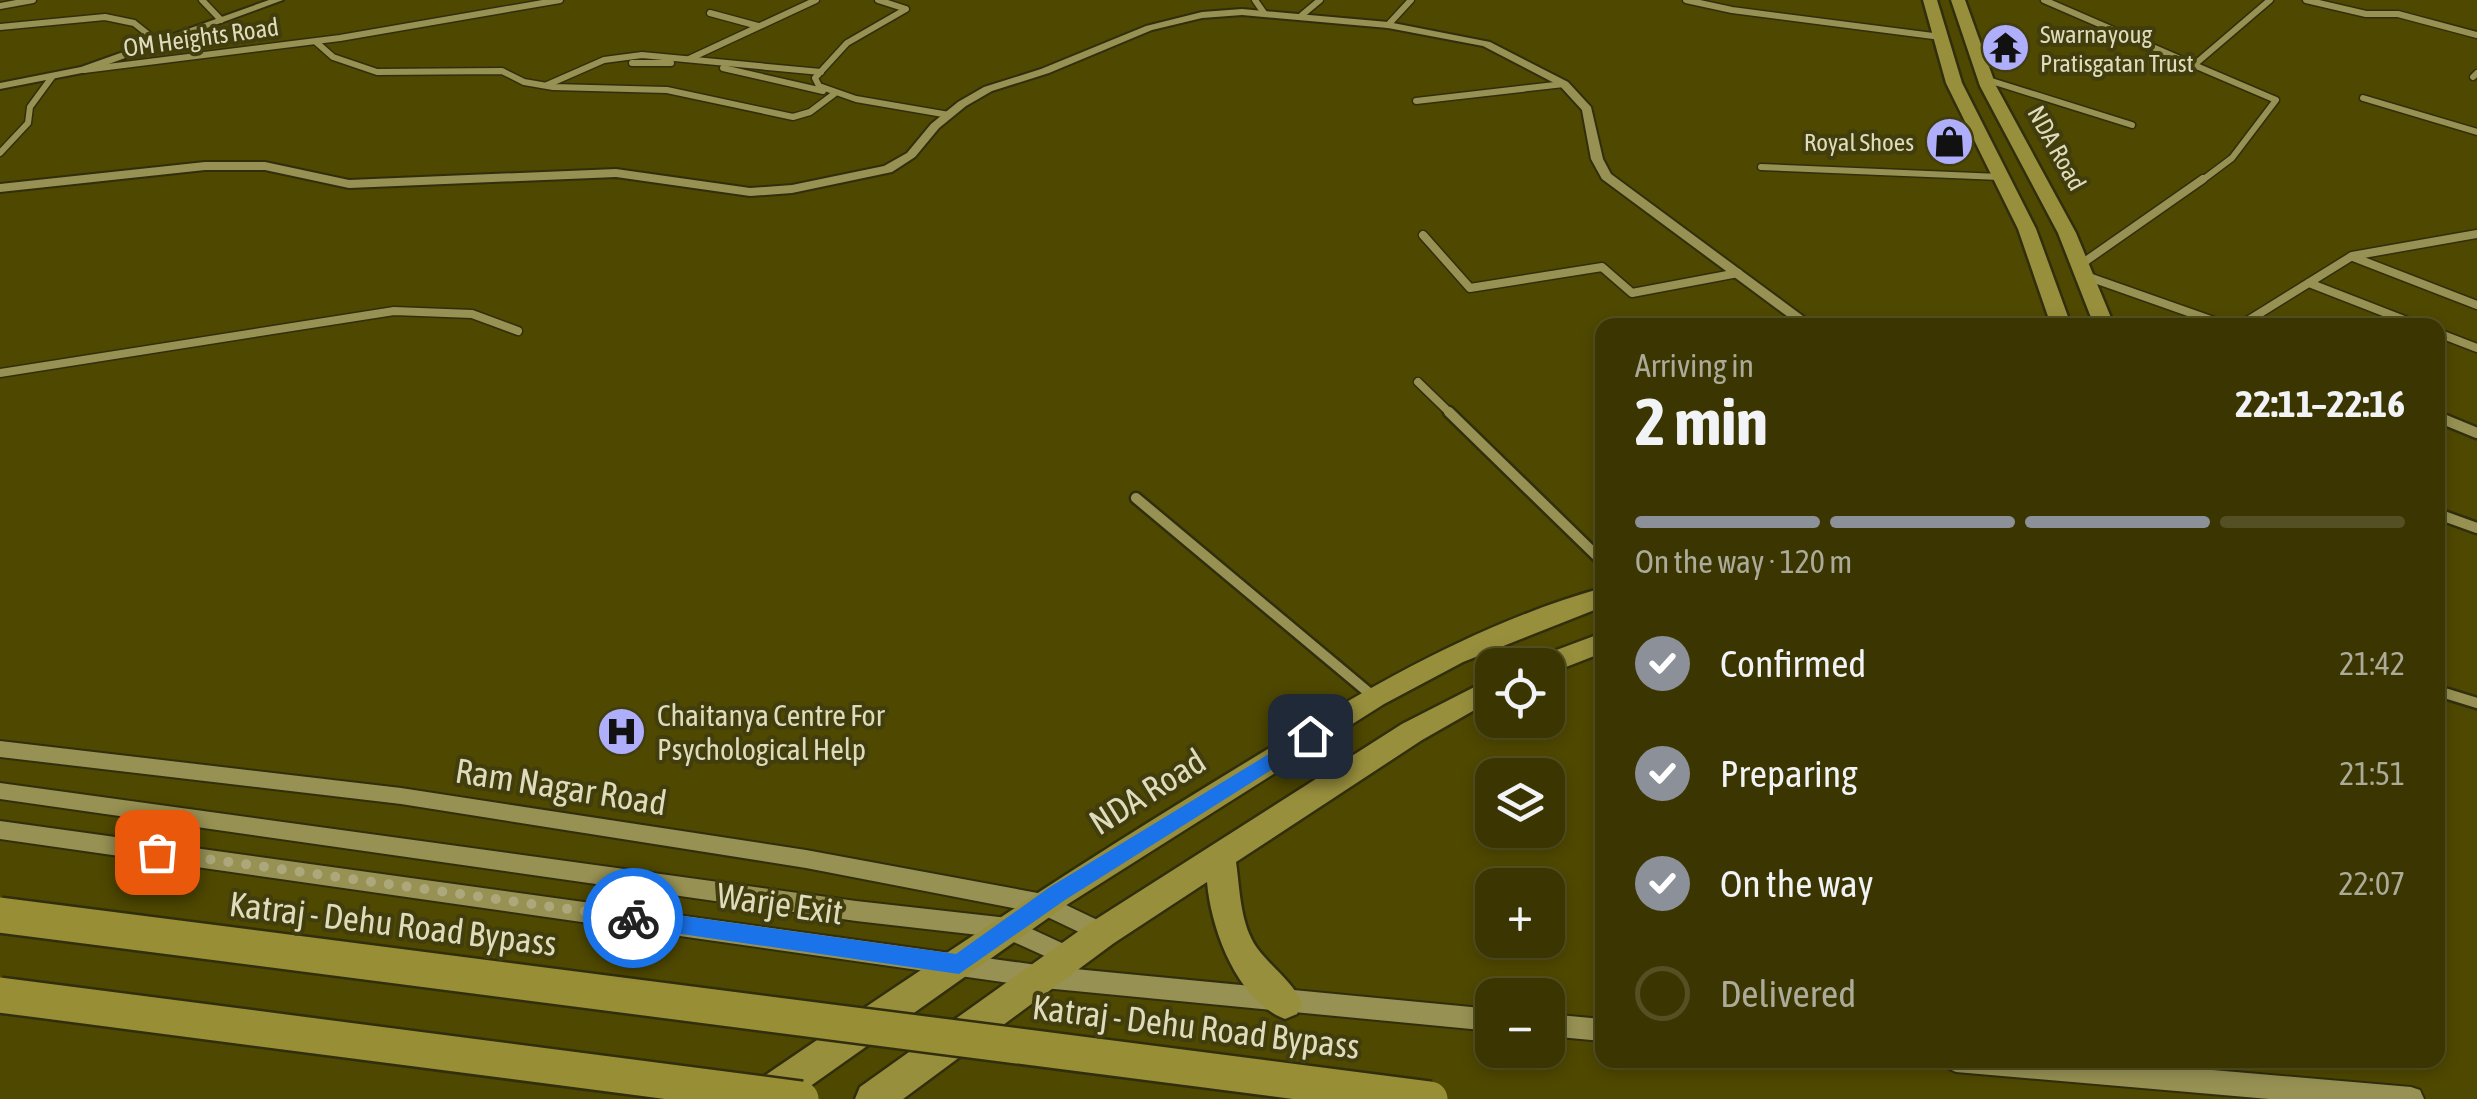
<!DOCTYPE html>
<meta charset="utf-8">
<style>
body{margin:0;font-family:"Asap Condensed",sans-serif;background:#464110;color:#f1f3f6;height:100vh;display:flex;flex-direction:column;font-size:38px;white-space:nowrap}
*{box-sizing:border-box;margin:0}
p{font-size:32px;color:#acab99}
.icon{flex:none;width:55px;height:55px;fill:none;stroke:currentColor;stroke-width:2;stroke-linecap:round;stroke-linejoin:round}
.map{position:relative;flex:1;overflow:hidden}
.panel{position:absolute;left:1595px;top:318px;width:850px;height:750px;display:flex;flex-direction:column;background:#3b3601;border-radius:20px;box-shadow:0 5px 15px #0003,0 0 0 2px #545023}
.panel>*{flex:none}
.controls{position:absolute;left:1475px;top:648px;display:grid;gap:20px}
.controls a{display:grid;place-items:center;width:90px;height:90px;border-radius:20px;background:#3b3601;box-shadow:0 5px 15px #0003,0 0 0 2px #545023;font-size:50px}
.pin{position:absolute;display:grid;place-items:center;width:85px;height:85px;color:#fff;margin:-42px;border-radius:20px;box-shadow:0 5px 15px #0006}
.courier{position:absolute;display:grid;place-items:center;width:100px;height:100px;margin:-50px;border:8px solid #1a73e8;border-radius:50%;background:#fff;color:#222;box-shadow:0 2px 12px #0007}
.overview em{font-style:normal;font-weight:700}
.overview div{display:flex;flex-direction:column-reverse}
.overview{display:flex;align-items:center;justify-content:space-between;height:170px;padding:0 40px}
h1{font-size:65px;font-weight:700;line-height:75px}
.bar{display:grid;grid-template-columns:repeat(4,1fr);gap:15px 10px;align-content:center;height:120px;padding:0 40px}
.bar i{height:12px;border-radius:8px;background:#545023}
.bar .selected{background:#8c9099}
.bar p{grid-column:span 4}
ol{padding:0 40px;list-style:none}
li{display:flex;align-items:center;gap:30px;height:110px}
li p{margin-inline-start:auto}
li .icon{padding:10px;border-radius:50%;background:#8c9099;color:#fff;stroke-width:4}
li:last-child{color:#acab99}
li i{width:55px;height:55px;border:5px solid #545023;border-radius:50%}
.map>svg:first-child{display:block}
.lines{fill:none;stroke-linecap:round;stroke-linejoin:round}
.minor-far2-casing{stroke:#312e0d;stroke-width:9}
.minor-far1-casing{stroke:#312e0d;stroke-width:11}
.minor-casing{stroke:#312e0d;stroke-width:15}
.tertiary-casing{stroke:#312e0d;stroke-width:4}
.primary-casing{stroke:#312e0d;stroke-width:5}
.minor-far2{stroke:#979153;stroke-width:6}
.minor-far1{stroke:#979153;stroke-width:8}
.minor{stroke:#979153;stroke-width:10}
.tertiary{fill:#979153;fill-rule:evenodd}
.primary{fill:#988f3d;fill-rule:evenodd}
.trunk-bridge-casing{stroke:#312e0d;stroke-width:40;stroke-linecap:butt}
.trunk-bridge{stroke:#988e36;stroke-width:35}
.route{fill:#1a73e8}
.done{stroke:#aca87b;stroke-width:10;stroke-dasharray:0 18}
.labels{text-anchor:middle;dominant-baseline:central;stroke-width:8;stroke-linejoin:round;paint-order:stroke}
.far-poi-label{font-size:25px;fill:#dedcbd;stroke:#423d0d;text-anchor:start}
.far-street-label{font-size:25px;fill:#dedcbd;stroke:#423d0d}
.poi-label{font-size:30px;fill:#dedcbd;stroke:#423d0d;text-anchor:start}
.near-street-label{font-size:35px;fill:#dedcbd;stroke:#423d0d}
</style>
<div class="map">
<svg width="2477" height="1099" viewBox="0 0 2477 1099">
<rect width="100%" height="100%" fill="#4f4801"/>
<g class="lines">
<defs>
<g id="minor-far2">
<polyline points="202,0 221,20"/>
<polyline points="878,0 906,9 847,43 815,78 819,86 856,99 949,115"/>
<polyline points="1255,0 1264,13"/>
<polyline points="1686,0 1732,10 1941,37"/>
<polyline points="2044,0 2194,65 2270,0"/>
<polyline points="2306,0 2366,14 2398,14 2477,35"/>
<polyline points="0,6 33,0"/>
<polyline points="710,13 758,26"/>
<polyline points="1302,15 1320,0"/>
<polyline points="1388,25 1411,0"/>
<polyline points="0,27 105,17 134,23 159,43"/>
<polyline points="316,42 333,57 377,72 502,71 524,82 553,87 667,90 793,117 810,112 834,94"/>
<polyline points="689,59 816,0"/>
<polyline points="632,63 671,63"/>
<polyline points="2194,65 2276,100 2232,158 2200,182"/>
<polyline points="723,68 823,91"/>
<polyline points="84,70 340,38 560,0"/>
<polyline points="2473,77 2477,73"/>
<polyline points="1985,79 2132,125"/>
<polyline points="547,85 604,60 642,55 821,72"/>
<polyline points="2363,98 2477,132"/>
<polyline points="1416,101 1564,84"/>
<polyline points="0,153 28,123 30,107 52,77"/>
<polyline points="1761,167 2000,177"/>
</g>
<g id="minor-far1">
<polyline points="1423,235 1470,288 1602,267 1632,293 1738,273"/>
<polyline points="2353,257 2477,305"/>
<polyline points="2080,265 2203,179"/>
<polyline points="2086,276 2225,325"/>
<polyline points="2309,283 2417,325"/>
<polyline points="2241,325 2352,256 2477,234"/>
<polyline points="2438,333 2477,348"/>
<polyline points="0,373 394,311 472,314 518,331"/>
<polyline points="1418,382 1452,415"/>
</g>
<g id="minor">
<polyline points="1449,412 1602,561"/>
<polyline points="2438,417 2477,433"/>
<polyline points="1136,498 1374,697"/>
<polyline points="2438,514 2477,528"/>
<polyline points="2438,691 2477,703"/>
</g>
<g id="tertiary">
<polygon points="269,0 283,0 87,72 0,89 0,83 81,67"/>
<polygon points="1242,9 1388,22 1490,42 1568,82 1591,107 1603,159 1611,174 1815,325 1799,325 1602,179 1591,159 1582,110 1560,86 1483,46 1388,28 1242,15 1202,18 1152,30 1049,73 992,91 966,106 939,128 915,157 892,172 792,193 750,196 616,177 349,188 265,170 205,170 0,192 0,184 205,162 265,162 349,180 616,169 750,188 792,185 884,166 907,153 931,124 958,102 984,87 1041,69 1146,26 1202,12"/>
<polygon points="0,741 401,788 806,850 1043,894 1110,926 1114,933 1110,940 1102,943 1039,913 806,868 401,804 0,757"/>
<polygon points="0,783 856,901 1008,918 1077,950 1081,957 1077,964 1069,967 1005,938 856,921 0,799"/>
<polygon points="0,821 1044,966 1492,1009 1492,1031 1044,988 0,839"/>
<polygon points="1548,1014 1602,1019 1602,1041 1548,1036"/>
<polygon points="1943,1060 2096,1060 2411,1087 2420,1090 2424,1099 2269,1099 1956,1072 1947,1068"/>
</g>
<g id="primary">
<polygon points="1923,0 1937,0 1962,83 2036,229 2071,325 2051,325 2018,229 1946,83"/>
<polygon points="1951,0 1965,0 1996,86 2076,233 2114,325 2094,325 2058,233 1980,86"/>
<path d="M1602,588V607L1463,662L1384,704L1068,904L792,1099H747L751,1085C906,979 1061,875 1222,777C1343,703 1464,627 1602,588Z"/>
<polygon points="1602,633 1602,653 1548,674 1548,665 1531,665 1535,658"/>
<path d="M1492,678V700L1422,740L1236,862C1240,890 1240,924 1257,948C1271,967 1292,981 1302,1003L1297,1014L1285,1019C1237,1001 1211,929 1207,882L1114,943L903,1099H855L860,1087L1090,923L1402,724Z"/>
</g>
</defs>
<!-- minor-far2 casing -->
<use href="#minor-far2" class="minor-far2-casing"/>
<!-- minor-far1 casing -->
<use href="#minor-far1" class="minor-far1-casing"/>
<!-- minor casing -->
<use href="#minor" class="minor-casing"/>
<!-- tertiary casing -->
<use href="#tertiary" class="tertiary-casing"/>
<!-- primary casing -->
<use href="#primary" class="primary-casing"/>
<!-- minor-far2 -->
<use href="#minor-far2" class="minor-far2"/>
<!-- minor-far1 -->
<use href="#minor-far1" class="minor-far1"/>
<!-- minor -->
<use href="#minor" class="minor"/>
<!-- tertiary -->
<use href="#tertiary" class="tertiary"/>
<!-- primary -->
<use href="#primary" class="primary"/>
<defs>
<g id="trunk-bridge">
<polyline points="0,915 1430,1099"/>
<polyline points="0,995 801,1099"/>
</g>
</defs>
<!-- trunk-bridge casing -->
<use href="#trunk-bridge" class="trunk-bridge-casing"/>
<!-- trunk-bridge -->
<use href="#trunk-bridge" class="trunk-bridge"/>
</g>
<!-- route -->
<polygon class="route" points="1310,729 1320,736 1317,741 1065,900 959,974 633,927 622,918 633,909 956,954 1050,887"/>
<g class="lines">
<!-- done -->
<polyline class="done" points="157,852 633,918"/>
</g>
<!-- icons -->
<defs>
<symbol id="temple-disc" viewBox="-11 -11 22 22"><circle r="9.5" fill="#aeaefb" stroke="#423d0d"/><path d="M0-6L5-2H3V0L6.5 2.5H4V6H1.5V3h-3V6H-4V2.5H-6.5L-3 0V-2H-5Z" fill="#111"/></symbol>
<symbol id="shop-disc" viewBox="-11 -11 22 22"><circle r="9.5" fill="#aeaefb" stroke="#423d0d"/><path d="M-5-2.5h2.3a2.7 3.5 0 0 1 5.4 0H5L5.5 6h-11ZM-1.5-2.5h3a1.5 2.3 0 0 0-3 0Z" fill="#111"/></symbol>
<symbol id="hospital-disc" viewBox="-11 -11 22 22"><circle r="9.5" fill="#aeaefb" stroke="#423d0d"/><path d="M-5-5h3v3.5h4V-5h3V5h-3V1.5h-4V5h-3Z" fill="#111"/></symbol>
</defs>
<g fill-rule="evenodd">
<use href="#temple-disc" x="1978" y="20" width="55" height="55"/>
<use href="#shop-disc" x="1922" y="114" width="55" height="55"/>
<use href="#hospital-disc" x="594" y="704" width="55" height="55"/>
</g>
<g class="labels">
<!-- far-poi labels -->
<g class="far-poi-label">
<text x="2040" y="34">Swarnayoug<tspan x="2040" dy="29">Pratisgatan Trust</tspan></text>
<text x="1914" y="142" text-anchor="end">Royal Shoes</text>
</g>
<!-- far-street labels -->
<g class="far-street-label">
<text transform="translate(201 37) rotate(-8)">OM Heights Road</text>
<text transform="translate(2057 148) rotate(61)">NDA Road</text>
</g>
<!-- poi labels -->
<g class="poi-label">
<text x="657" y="715">Chaitanya Centre For<tspan x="657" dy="34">Psychological Help</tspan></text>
</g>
<!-- near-street labels -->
<g class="near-street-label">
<text transform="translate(561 786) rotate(9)">Ram Nagar Road</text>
<text transform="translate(1147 791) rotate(-32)">NDA Road</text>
<text transform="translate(780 903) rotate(8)">Warje Exit</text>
<text transform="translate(393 923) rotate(7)">Katraj - Dehu Road Bypass</text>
<text transform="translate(1196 1026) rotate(7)">Katraj - Dehu Road Bypass</text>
</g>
</g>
</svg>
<div class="controls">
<a><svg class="icon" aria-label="locate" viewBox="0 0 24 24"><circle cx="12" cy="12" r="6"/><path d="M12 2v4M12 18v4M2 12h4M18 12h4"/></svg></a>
<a><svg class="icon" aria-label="layers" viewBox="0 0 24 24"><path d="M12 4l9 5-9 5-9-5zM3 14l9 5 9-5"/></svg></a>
<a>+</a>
<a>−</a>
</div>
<div class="pin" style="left:157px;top:852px;background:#ea580c"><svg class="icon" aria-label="bag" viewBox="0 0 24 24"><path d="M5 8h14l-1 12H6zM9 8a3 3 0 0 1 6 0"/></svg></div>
<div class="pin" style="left:1310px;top:736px;background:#1f2937"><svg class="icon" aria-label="home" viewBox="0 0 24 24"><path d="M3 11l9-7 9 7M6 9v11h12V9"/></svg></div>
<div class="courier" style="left:633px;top:918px"><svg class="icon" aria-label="bike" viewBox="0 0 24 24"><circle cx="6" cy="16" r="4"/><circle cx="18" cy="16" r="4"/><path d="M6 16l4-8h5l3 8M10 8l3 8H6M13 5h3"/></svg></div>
<section class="panel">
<div class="overview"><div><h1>2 min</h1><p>Arriving in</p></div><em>22:11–22:16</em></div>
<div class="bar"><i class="selected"></i><i class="selected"></i><i class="selected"></i><i></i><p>On the way · 120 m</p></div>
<ol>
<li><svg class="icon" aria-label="check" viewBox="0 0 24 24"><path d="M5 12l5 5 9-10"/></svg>Confirmed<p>21:42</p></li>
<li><svg class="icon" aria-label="check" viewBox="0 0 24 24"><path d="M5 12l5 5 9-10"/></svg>Preparing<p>21:51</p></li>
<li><svg class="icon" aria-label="check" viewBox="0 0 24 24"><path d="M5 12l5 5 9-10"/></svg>On the way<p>22:07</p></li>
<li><i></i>Delivered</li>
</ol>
</section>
</div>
